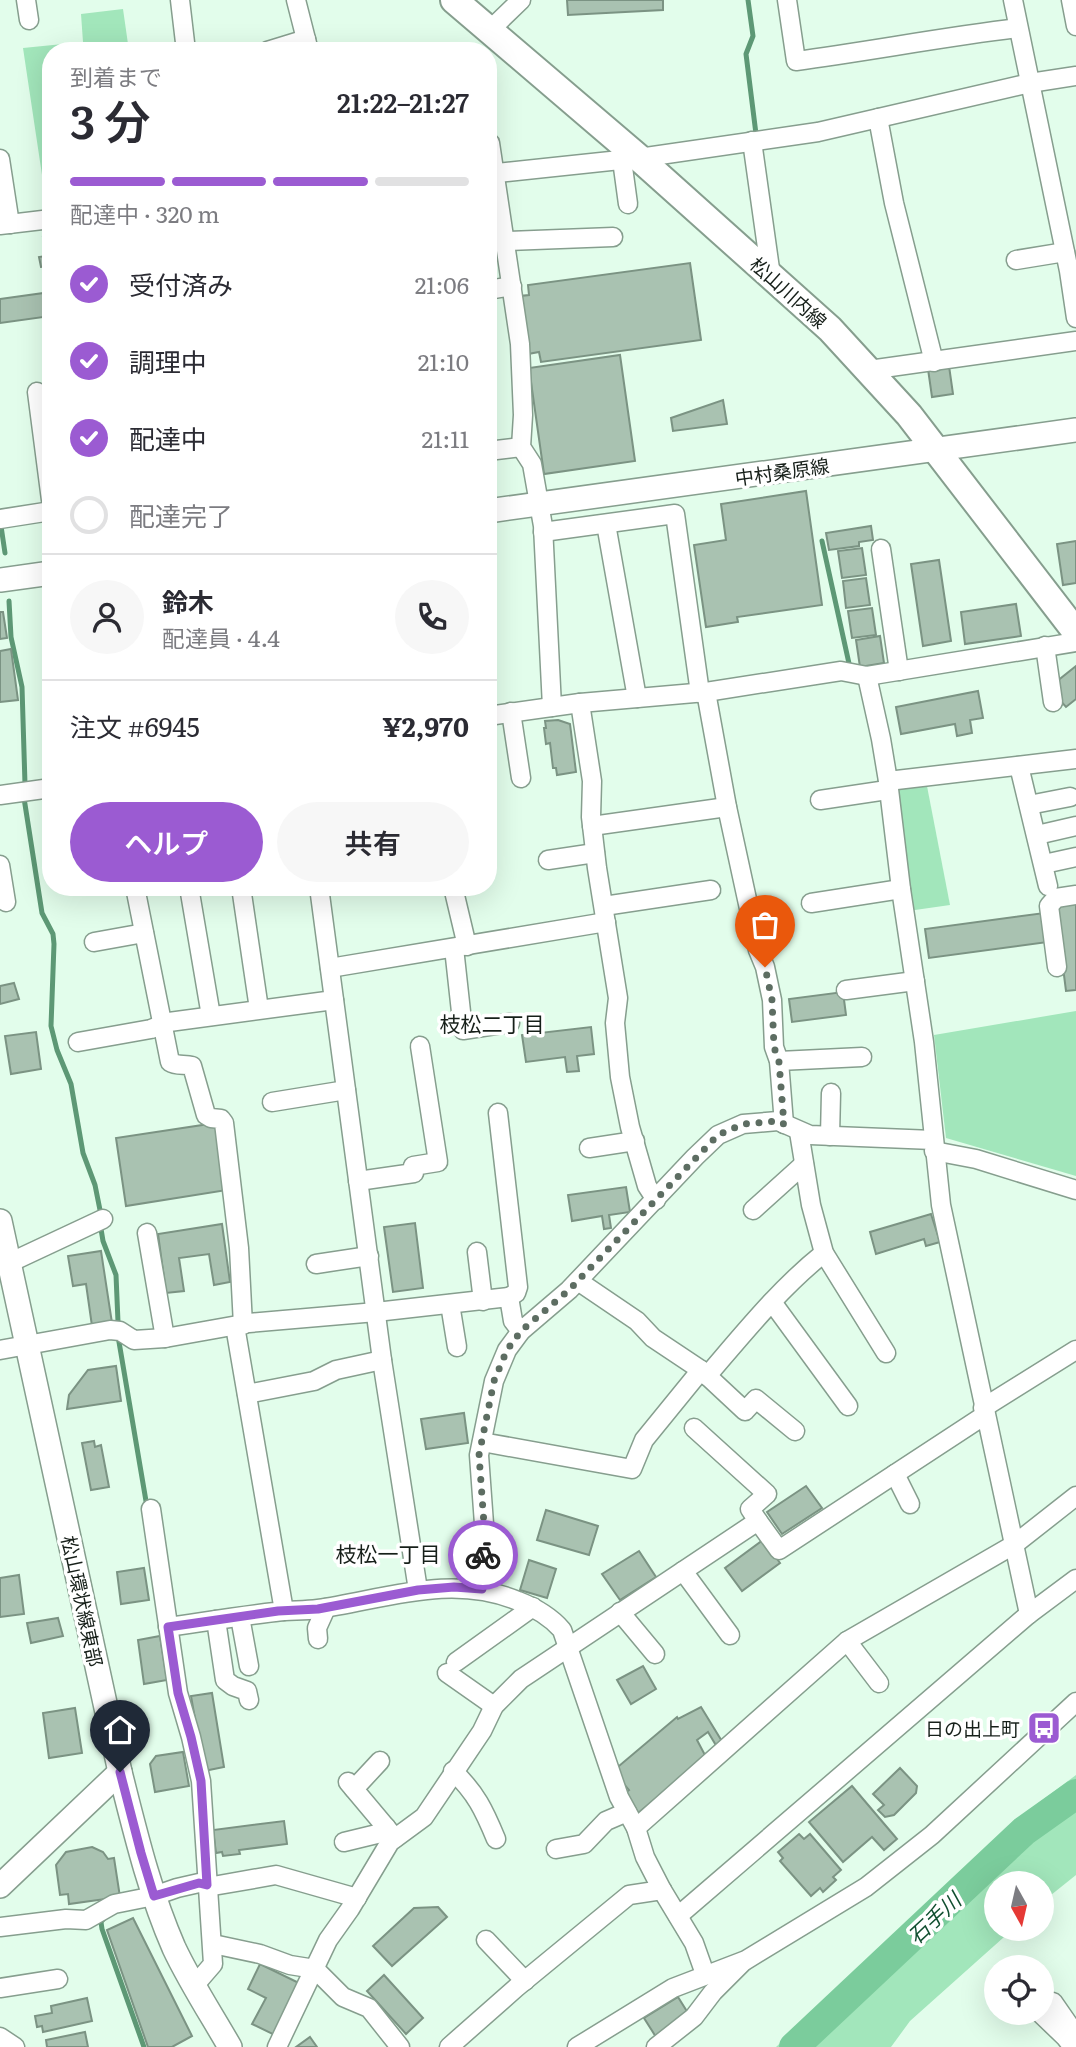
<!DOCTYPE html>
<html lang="ja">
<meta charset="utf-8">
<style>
body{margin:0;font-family:Literata,"Noto Sans JP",serif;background:#f7f7f7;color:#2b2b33;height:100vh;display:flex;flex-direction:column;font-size:26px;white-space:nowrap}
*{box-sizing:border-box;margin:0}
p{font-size:23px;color:#7c7c81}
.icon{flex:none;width:38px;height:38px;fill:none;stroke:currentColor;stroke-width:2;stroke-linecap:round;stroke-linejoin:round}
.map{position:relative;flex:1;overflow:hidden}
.side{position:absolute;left:42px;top:42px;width:455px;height:854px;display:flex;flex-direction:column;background:#fff;border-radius:28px;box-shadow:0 7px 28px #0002}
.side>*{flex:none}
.needle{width:46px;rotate:172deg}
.fabs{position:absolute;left:984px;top:1871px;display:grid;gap:14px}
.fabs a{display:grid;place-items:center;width:70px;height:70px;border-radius:50%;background:#fff;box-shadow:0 7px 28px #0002;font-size:35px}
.pin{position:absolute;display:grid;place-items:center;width:60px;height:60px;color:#fff;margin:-72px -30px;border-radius:50% 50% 50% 0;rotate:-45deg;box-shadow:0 0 7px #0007}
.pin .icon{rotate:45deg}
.courier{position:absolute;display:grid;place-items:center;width:70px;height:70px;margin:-35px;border:5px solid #9b5bd2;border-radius:50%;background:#fff;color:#222;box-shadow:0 2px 9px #0007}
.head em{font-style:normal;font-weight:600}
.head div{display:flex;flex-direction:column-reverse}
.head{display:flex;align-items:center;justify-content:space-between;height:119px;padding:0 28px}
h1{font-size:46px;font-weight:600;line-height:52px}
.bar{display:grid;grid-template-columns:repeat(4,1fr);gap:10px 7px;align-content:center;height:84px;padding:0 28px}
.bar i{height:9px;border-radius:5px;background:#e1e1e2}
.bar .current{background:#9b5bd2}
.bar p{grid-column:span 4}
.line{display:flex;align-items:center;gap:18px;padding:0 28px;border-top:2px solid #e1e1e2}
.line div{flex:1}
.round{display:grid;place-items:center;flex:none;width:74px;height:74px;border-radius:37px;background:#f7f7f7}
ol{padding:0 28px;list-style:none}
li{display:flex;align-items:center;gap:21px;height:77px}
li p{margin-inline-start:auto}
li .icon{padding:7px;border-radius:50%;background:#9b5bd2;color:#fff;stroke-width:4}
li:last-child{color:#7c7c81}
li i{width:38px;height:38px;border:4px solid #e1e1e2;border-radius:50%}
.action{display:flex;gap:14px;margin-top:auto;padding:14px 28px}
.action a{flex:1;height:80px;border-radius:42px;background:#9b5bd2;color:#fff;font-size:28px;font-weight:600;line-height:80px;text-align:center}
.action a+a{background:#f7f7f7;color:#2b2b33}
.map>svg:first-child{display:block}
.green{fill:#a2e6bb}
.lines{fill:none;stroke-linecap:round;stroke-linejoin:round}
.stream{stroke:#5d9875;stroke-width:5}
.river{stroke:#7bcc9c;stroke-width:30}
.building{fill:#a9c2b1;stroke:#7b9383;stroke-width:2}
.minor-casing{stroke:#869e8e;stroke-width:21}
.tertiary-casing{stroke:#869e8e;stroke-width:26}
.secondary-casing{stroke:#869e8e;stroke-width:30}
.minor{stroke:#fff;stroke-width:18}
.tertiary{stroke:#fff;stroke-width:23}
.secondary{stroke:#fff;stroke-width:26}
.done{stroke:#5d6d62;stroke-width:7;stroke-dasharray:0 12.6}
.route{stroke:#9b5bd2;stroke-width:9}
.labels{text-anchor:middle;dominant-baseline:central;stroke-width:7;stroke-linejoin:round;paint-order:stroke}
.street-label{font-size:19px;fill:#161f19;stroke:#fff}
.poi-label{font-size:19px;fill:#161f19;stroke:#fff;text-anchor:end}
.neighbourhood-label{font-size:21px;fill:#161f19;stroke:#fff}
.water-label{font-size:21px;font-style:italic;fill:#114f30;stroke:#fff}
</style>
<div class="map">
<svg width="1076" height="2047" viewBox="0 0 1076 2047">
<rect width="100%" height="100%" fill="#e2fdeb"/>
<!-- green -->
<g class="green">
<polygon points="123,9 129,51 51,51 51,215 48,215 23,48 83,42 81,14"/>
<polygon points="926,781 950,905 908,911 895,786"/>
<polygon points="1076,1011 1076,1176 946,1138 934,1035"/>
<polygon points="1076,1775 1076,1875 1041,1903 1041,1883 996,1883 996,1928 1013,1929 910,2021 891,2047 798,2047 807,2035 783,2047 776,2047 907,1926 1017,1819"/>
</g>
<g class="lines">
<!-- stream -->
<g class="stream">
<polyline points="748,0 753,36 746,54 756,134"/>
<polyline points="1,526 5,553"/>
<polyline points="822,541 850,668"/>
<polyline points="9,601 11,637 22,687 25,784"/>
<polyline points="24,798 42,913 53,934 54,944 51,1026 57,1050 71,1084 83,1153 95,1185 100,1210"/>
<polyline points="101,1229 103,1241 116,1275 118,1322"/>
<polyline points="118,1336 147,1507"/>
<polyline points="106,1916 101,1922 102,1929 144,2047"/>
</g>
<!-- river -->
<polyline class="river" points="794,2047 1024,1831 1076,1794"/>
</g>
<!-- building -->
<g class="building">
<polygon points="567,0 663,0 663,10 568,15"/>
<polygon points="51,236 51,266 41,267 39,257 46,256 43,237"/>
<polygon points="690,263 701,340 541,362 539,352 528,354 520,296 529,295 528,285"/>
<polygon points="51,292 51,316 0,323 0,299"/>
<polygon points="620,355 635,461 544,474 529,368"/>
<polygon points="949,366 953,394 932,397 928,369"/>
<polygon points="723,400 727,424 673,431 671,418"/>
<polygon points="806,491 822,605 737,617 738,622 706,627 694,545 726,540 721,504"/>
<polygon points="871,526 873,540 859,542 859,546 829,550 826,533"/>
<polygon points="1076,541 1076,583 1063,585 1057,544"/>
<polygon points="862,548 866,575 842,578 838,551"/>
<polygon points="939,560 951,641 923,646 911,564"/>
<polygon points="866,578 870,605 846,608 843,581"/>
<polygon points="1016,604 1021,636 965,644 961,612"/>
<polygon points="872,608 876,635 852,638 848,611"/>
<polygon points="0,612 3,612 7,638 0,639"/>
<polygon points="880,636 884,663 860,667 856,640"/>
<polygon points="11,649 18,700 0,702 0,651"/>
<polygon points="1076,666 1076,699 1066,707 1058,698 1056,682"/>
<polygon points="978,691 983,718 970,720 972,733 957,736 955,724 901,734 896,707"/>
<polygon points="558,720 570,724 576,772 557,775 556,768 553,768 550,743 546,744 544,728 546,728 545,721"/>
<polygon points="1076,901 1076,990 1066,991 1055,904"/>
<polygon points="1044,913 1048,942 929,958 925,929"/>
<polygon points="14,983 19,999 0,1004 0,986"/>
<polygon points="843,992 846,1015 792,1022 789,999"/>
<polygon points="591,1027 594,1054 577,1056 579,1071 567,1072 565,1057 526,1062 522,1035"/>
<polygon points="36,1032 41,1069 11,1074 5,1036"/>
<polygon points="216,1123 227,1190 126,1206 116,1138"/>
<polygon points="626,1187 630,1212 609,1215 611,1228 604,1229 602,1216 572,1221 568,1195"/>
<polygon points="931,1214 940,1242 926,1246 924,1239 876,1254 870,1232"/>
<polygon points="415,1223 423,1288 393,1292 384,1227"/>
<polygon points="222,1224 230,1282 214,1285 209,1254 179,1258 184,1291 166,1293 158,1234"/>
<polygon points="101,1251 112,1323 92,1326 86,1284 73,1286 68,1256"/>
<polygon points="116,1366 121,1401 67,1409 69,1395 88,1370"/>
<polygon points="464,1413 468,1443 426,1449 421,1419"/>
<polygon points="94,1441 95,1447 101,1445 109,1487 91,1490 82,1443"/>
<polygon points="806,1486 822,1508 782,1534 767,1512"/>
<polygon points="546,1510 598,1526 589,1555 537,1540"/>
<polygon points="763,1540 780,1563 742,1591 725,1568"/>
<polygon points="639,1551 656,1577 620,1600 602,1574"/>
<polygon points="529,1560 556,1569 547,1598 520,1590"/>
<polygon points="144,1568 149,1600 121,1604 117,1572"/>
<polygon points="19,1575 24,1614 0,1617 0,1578"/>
<polygon points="58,1618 63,1636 31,1643 27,1623"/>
<polygon points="160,1636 167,1680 144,1684 138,1640"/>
<polygon points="643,1666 656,1689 631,1704 617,1680"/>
<polygon points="212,1693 224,1767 204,1771 191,1696"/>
<polygon points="701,1707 723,1743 717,1747 708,1732 697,1740 706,1757 637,1814 621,1796 629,1790 613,1771 677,1717 678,1719"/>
<polygon points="75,1708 82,1753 49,1758 43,1713"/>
<polygon points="183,1752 189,1786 155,1792 150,1764 156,1756"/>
<polygon points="900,1768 917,1786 916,1793 894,1815 885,1817 878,1810 884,1805 873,1794"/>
<polygon points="852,1786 897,1839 884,1850 872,1837 843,1862 809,1822"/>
<polygon points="284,1821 287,1844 239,1850 240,1854 223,1856 222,1852 216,1853 213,1830"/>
<polygon points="799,1834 804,1839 810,1834 841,1870 833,1877 836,1880 823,1892 820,1888 811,1896 780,1861 783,1858 778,1852"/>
<polygon points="92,1847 103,1852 108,1859 114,1858 120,1897 69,1904 68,1894 60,1895 56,1865 66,1852"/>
<polygon points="438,1907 447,1917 392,1966 373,1946 414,1908"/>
<polygon points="133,1918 192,2036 172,2047 148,2047 107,1930"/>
<polygon points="260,1964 303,1985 279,2037 252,2024 266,1998 248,1989"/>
<polygon points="384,1975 423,2018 406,2034 367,1991"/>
<polygon points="678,1997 688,2013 656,2037 644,2018"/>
<polygon points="87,1998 92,2021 43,2032 42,2026 37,2027 35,2016 52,2013 51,2006"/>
<polygon points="85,2032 88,2047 47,2047 46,2040"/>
<polygon points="310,2037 317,2047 296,2047"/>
</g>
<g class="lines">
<defs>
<g id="minor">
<polyline points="26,0 29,20"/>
<polyline points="180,0 186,51"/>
<polyline points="296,0 309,51"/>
<path d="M787,0L796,61C870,51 944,37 1018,28"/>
<polyline points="1013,0 1069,271 1076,318"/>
<polyline points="1071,0 1076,26"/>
<polyline points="490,30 521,0"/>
<polyline points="267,51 306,39"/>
<polyline points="878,118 894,203 934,362"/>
<polyline points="752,141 771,276"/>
<polyline points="490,143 520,344 523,415 521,447 532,464 543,526 552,707"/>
<polyline points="0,159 10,224"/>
<polyline points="622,160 628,204"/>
<polyline points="488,174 639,158 818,132 1030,83 1076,76"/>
<polyline points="0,225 51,219"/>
<polyline points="506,241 613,237"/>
<polyline points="1016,260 1065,252"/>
<polyline points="488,290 512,286"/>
<polyline points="869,370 1076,341"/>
<polyline points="37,392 51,500"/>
<polyline points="488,451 521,447"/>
<polyline points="0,519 51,511"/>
<polyline points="606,524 637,698"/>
<polyline points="543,532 675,514 700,693"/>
<polyline points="881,549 899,671"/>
<polyline points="1045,646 1053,702"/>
<polyline points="867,676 881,739 888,781 901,889 924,1042 941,1205 1029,1614"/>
<polyline points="706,692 727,807 758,950 765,967 772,1000 774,1047 779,1061 784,1124"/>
<polyline points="580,703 592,781 591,817 597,868 618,998 615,1023 620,1077 630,1127 647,1186 656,1200"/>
<polyline points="511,712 521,778"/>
<polyline points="488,716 580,703 706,692 841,671 867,676 1076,642"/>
<polyline points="1019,766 1048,886"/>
<polyline points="888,781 1076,759"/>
<polyline points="0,795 51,788"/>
<polyline points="820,800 887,790"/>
<polyline points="1029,805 1070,797"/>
<polyline points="592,826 727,807"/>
<polyline points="1037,835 1076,826"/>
<polyline points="548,860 595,853"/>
<polyline points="1044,864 1076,857"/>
<polyline points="0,865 6,902"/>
<path d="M135,887L170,1062C176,1066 185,1064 192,1066L206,1115L211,1118L221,1119L224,1123L239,1248L243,1325"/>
<polyline points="189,887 211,1016"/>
<polyline points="241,887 259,1009"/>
<polyline points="319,887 382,1360 418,1590"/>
<polyline points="453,887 467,946"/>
<polyline points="811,903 901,889"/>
<polyline points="604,906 711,890"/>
<polyline points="94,942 144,933"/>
<polyline points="454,948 463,1030 510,1023"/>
<polyline points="1057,967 1049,906 1056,898 1076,895"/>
<polyline points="330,968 606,922"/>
<polyline points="846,990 915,981"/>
<polyline points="78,1042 151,1029 169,1022 334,1000"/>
<polyline points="779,1061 862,1057"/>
<polyline points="272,1102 346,1090"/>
<polyline points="498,1113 518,1287 516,1293 509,1297"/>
<polyline points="799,1132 811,1205 824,1253 886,1353"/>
<polyline points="830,1136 831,1093"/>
<polyline points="589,1148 635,1141"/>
<polyline points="934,1151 976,1159 1076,1190"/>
<polyline points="358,1181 414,1173 413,1166 438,1162 420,1046"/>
<polyline points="753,1210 804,1164"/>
<polyline points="147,1233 165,1338"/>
<polyline points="477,1252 483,1301"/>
<polyline points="9,1263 103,1219"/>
<polyline points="316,1264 369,1256"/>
<polyline points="772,1302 848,1406"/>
<polyline points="450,1304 457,1347"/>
<polyline points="235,1326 284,1611"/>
<polyline points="0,1350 110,1330 120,1331 134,1340 165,1338 249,1323 376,1312 509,1297 513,1321 521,1331"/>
<polyline points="701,1370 745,1411 756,1399 795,1431"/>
<path d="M707,1376C744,1333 780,1288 824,1253"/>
<polyline points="247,1394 314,1381 336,1370 382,1360"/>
<polyline points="983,1408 1076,1350"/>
<polyline points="694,1428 767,1494 750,1509 758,1521"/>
<polyline points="482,1442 632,1469 644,1440 701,1370 653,1338 637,1321 578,1281"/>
<polyline points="895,1474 910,1504"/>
<polyline points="151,1509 178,1693 191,1737 201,1781 213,1964 194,1986"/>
<polyline points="683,1571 730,1635"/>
<polyline points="482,1589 484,1524 479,1455 494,1381 507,1350 521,1331 569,1290 695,1157 718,1135 743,1124 778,1121 810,1135 933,1140"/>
<polyline points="620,1612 655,1654"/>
<polyline points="240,1617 249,1666"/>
<polyline points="216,1620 225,1680 233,1686 247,1691 249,1700"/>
<path d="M168,1627C203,1622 239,1616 275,1612C289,1610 303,1611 318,1609C385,1599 452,1573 518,1601C536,1608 550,1616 562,1630L619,1797L636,1828L645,1857L662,1890L694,1943L705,1974"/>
<polyline points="318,1639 317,1628 326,1608"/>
<polyline points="847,1641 879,1683"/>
<polyline points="456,1662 533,1607"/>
<polyline points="447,1673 494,1706"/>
<path d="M453,1771C476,1793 484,1810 496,1839"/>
<polyline points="348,1782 395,1838"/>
<polyline points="354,1789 380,1761"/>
<polyline points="636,1828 847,1641 1015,1544 1076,1496"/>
<polyline points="344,1842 377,1834 386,1827"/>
<polyline points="556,1849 584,1844 606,1821 627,1812"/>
<polyline points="678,1916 1029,1614 1076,1579"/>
<polyline points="0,1927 66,1919 86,1920 114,1904 154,1896 177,1888 199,1883 213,1886 276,1875 357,1898"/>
<polyline points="486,1940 525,1981"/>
<polyline points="213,1944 260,1954 290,1965 315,1969 343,1997 369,2008 400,2047"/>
<polyline points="0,1988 58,1979"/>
<polyline points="1053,2002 1076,2035"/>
<polyline points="1039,2012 1065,2037 1073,2047"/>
<polyline points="0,2037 15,2047"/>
<polyline points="277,2047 328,1940 350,1909 390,1842 424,1817 482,1731 494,1706 521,1679 758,1521 779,1550 985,1415"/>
<polyline points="449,2047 517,1987 629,1895 662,1890"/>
<polyline points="577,2047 673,1988 746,1960 866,1887 932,1835 1076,1702"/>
<polyline points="656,2047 694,2017 713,1992 743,1962"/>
</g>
<g id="tertiary">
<polyline points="488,511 1076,430"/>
<polyline points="0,580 51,573"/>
<path d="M0,1221L120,1772C135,1831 149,1891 174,1948C190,1982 211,2014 230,2047"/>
<polyline points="0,1886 120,1772"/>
</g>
<polyline id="secondary" points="454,0 639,158 830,329 909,415 1076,632"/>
</defs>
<!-- minor casing -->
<use href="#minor" class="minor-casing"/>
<!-- tertiary casing -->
<use href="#tertiary" class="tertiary-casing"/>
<!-- secondary casing -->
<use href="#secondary" class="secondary-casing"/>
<!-- minor -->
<use href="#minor" class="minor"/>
<!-- tertiary -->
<use href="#tertiary" class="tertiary"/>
<!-- secondary -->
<use href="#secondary" class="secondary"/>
</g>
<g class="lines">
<!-- done -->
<polyline class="done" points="483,1555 484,1524 479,1455 494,1381 507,1350 521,1331 569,1290 718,1135 743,1124 779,1121 784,1124 779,1062 774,1047 772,1000 765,967"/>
<!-- route -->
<polyline class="route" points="120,1772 141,1853 154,1896 199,1883 207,1885 201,1781 191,1737 178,1693 168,1627 278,1611 318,1609 418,1590 454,1587 482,1589 483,1555"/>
</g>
<!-- icons -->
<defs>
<symbol id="bus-square" viewBox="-11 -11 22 22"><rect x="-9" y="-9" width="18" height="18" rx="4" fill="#9b5bd2" stroke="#fff"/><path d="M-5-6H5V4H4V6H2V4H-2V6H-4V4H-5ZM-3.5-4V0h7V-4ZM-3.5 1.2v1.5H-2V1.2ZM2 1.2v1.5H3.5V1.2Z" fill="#fff"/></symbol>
</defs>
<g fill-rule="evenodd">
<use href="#bus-square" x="1025" y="1709" width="38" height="38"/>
</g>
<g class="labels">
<!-- street labels -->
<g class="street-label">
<text transform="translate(789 292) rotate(42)">松山川内線</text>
<text transform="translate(782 471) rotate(-8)">中村桑原線</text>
<text transform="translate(83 1601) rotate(78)">松山環状線東部</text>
</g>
<!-- poi labels -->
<g class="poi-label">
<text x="1020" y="1728">日の出上町</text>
</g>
<!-- neighbourhood labels -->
<g class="neighbourhood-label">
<text x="492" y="1022">枝松二丁目</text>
<text x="388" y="1552">枝松一丁目</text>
</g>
<!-- water labels -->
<g class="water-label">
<text transform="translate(933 1917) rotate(-43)">石手川</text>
</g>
</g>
</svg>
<div class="fabs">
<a><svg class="needle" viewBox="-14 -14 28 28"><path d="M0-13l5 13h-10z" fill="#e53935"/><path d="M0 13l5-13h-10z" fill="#7c7c81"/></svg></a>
<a><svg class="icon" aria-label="locate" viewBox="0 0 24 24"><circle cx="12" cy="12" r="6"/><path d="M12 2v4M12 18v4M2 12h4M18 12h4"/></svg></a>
</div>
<div class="pin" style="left:765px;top:967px;background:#ea580c"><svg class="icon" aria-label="bag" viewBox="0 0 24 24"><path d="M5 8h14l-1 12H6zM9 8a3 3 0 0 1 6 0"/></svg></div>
<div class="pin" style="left:120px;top:1772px;background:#1f2937"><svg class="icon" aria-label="home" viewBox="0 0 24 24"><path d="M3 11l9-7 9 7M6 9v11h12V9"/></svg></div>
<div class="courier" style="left:483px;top:1555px"><svg class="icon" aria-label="bike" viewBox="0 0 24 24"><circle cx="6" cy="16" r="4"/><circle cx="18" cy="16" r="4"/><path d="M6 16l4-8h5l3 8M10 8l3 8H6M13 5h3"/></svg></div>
<section class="side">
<div class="head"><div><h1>3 分</h1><p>到着まで</p></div><em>21:22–21:27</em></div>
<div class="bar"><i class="current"></i><i class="current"></i><i class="current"></i><i></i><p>配達中 · 320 m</p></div>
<ol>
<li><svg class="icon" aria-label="check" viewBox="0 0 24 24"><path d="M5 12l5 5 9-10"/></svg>受付済み<p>21:06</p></li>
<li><svg class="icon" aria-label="check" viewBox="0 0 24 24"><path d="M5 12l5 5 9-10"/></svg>調理中<p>21:10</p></li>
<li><svg class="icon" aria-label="check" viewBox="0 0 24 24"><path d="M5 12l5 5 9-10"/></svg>配達中<p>21:11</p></li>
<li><i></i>配達完了</li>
</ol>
<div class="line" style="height:126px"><a class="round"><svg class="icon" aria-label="person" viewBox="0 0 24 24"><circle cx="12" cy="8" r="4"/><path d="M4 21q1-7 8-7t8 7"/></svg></a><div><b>鈴木</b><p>配達員 · 4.4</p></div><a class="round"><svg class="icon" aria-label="phone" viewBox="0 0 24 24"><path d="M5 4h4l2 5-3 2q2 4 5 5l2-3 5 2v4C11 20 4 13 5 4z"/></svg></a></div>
<div class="line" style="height:91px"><div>注文 #6945</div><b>¥2,970</b></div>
<div class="action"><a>ヘルプ</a><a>共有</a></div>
</section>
</div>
